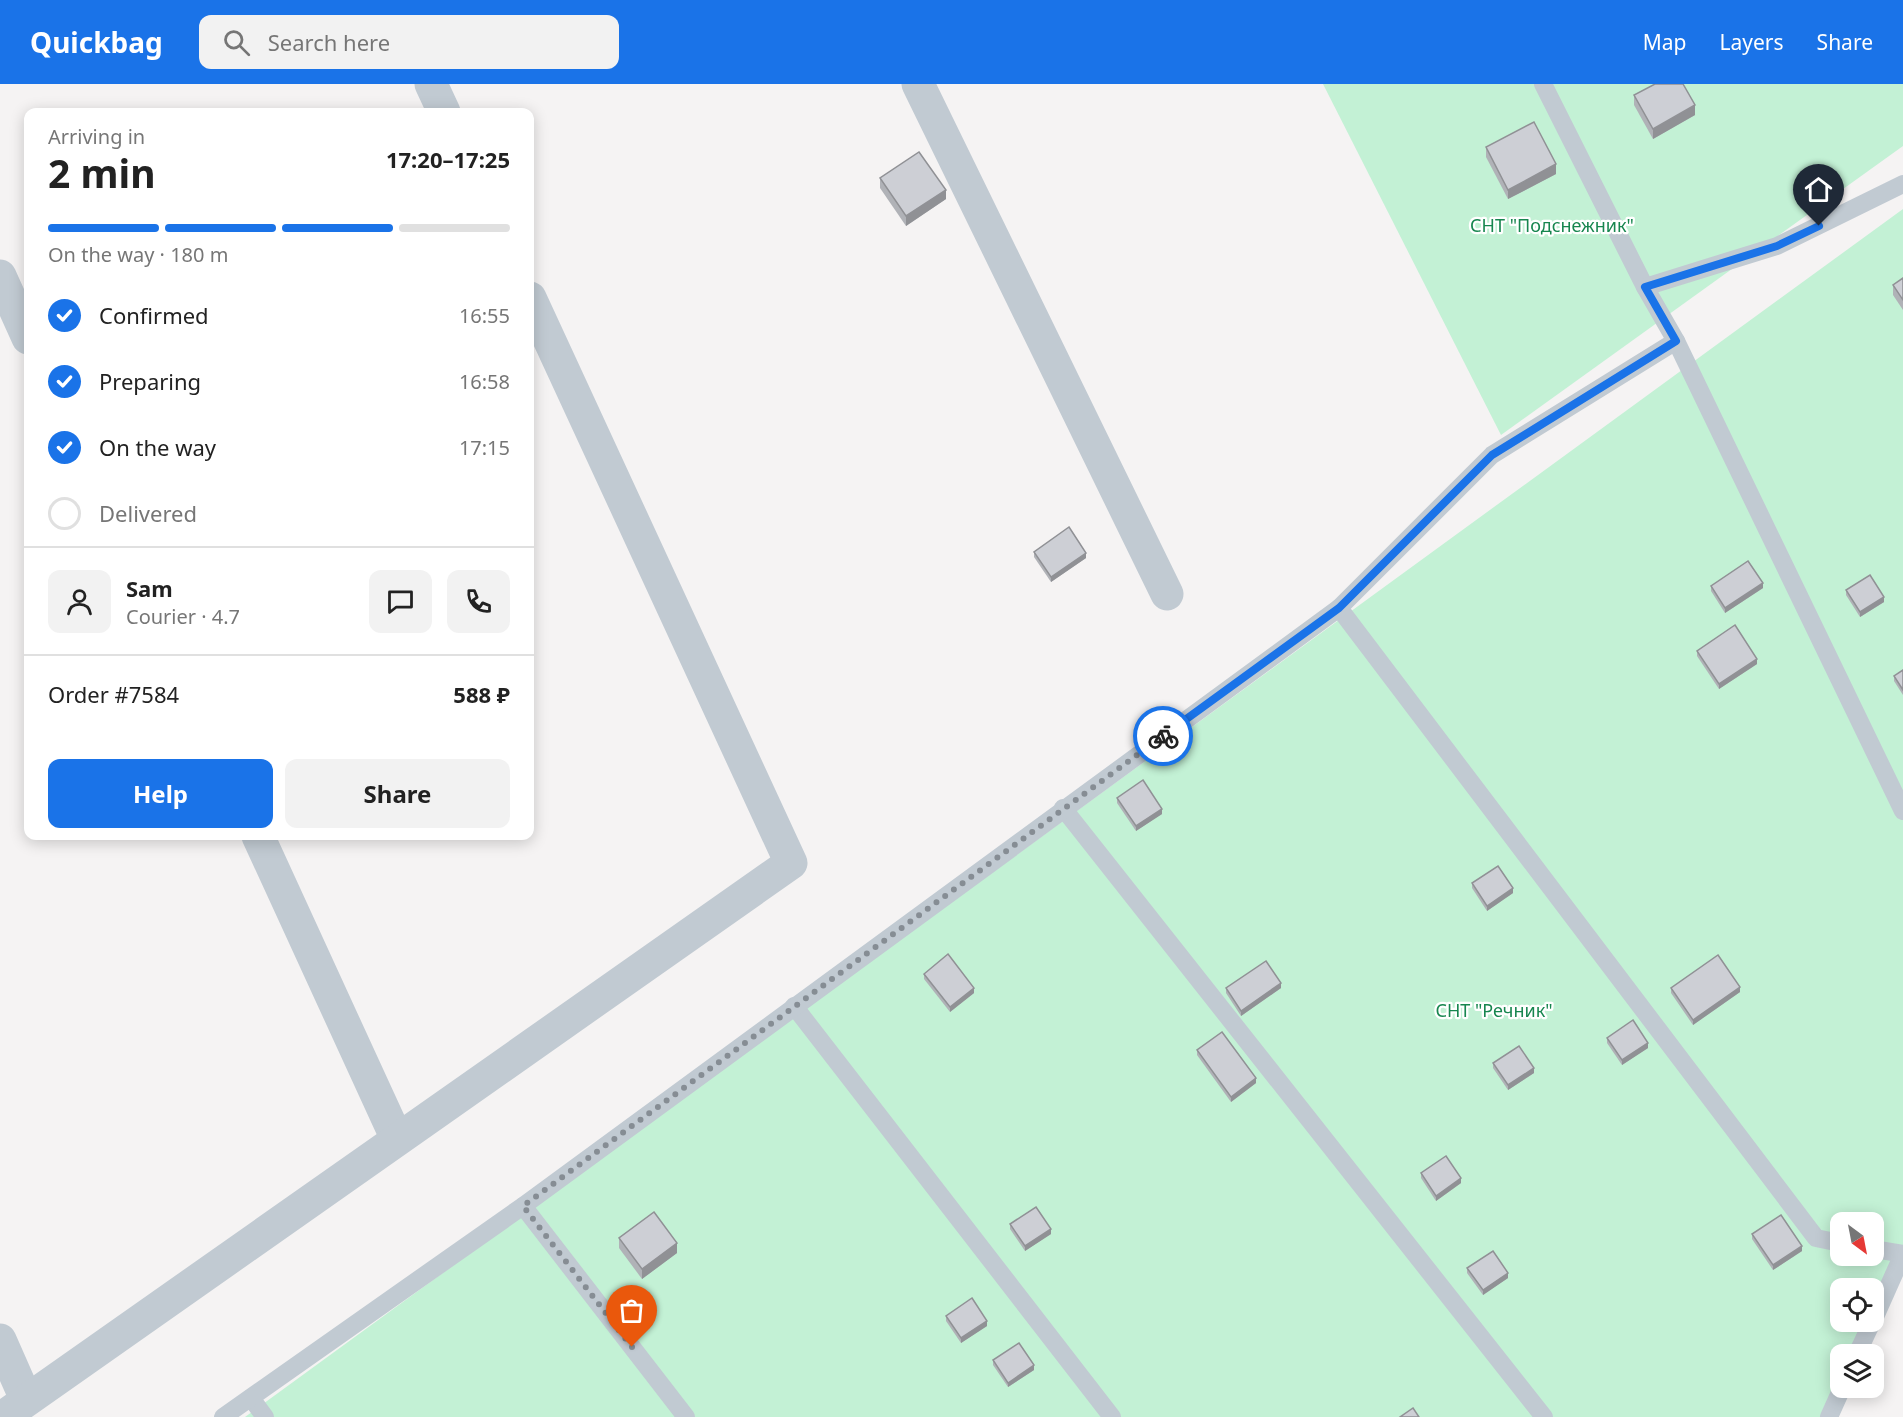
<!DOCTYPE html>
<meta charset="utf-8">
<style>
body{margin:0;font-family:"Noto Sans",sans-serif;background:#f2f2f2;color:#222;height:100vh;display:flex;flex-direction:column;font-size:22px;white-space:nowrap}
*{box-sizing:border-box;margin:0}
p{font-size:20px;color:#767676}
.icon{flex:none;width:33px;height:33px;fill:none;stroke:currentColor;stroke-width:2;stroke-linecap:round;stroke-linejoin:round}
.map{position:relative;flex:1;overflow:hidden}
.details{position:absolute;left:24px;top:24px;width:510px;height:732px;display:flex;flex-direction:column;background:#fff;border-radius:12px;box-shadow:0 3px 15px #0003}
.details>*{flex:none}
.needle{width:39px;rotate:148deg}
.tools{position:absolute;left:1830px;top:1128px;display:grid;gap:12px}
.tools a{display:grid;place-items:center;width:54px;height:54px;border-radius:12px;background:#fff;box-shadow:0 3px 15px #0003;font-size:30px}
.pin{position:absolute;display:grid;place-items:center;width:51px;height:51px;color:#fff;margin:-62px -26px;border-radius:50% 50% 50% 0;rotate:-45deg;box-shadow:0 0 6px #0007}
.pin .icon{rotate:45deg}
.courier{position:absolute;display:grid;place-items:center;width:60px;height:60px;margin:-30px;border:4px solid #1a73e8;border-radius:50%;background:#fff;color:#222;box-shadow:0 2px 8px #0007}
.summary em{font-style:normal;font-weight:700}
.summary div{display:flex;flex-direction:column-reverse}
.summary{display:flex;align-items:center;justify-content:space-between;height:102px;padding:0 24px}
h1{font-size:39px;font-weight:700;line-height:45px}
.bar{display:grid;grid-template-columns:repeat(4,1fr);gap:9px 6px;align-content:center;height:72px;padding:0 24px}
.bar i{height:8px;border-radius:4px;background:#e0e0e0}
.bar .on{background:#1a73e8}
.bar p{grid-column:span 4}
.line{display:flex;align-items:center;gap:15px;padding:0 24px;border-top:2px solid #e0e0e0}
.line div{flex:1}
.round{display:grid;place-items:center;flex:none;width:63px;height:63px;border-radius:12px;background:#f2f2f2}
ol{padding:0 24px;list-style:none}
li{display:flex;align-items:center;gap:18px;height:66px}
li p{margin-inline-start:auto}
li .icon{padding:6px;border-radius:50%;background:#1a73e8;color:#fff;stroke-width:4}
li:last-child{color:#767676}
li i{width:33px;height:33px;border:3px solid #e0e0e0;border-radius:50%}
.button{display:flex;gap:12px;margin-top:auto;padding:12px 24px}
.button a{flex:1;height:69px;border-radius:12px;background:#1a73e8;color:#fff;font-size:24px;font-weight:700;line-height:69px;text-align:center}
.button a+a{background:#f2f2f2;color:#222}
header{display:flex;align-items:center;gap:36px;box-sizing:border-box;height:84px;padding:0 30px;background:#1a73e8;color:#fff}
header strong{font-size:28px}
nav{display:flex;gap:33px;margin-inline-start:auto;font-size:21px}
.search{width:420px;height:54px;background:#f2f2f2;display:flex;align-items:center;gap:15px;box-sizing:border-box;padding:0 21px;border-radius:12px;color:#767676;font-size:22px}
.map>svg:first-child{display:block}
.green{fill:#c3f1d5;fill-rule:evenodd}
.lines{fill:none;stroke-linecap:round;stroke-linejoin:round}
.service{stroke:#c1cad2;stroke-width:18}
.minor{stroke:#c1cad2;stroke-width:33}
.wall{fill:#b0b2b7}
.shaded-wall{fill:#909195}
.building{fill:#cdcfd5;stroke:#909195;stroke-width:1.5}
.done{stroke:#868d94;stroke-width:6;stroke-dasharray:0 10.8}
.route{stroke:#1a73e8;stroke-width:8}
.labels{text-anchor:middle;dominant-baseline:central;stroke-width:4.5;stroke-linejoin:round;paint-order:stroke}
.park-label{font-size:18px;fill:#17864f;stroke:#fff}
</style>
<header>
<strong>Quickbag</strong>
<div class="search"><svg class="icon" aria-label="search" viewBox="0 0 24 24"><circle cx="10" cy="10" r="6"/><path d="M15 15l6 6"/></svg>Search here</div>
<nav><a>Map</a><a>Layers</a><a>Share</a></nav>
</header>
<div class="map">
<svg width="1903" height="1333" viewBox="0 0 1903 1333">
<rect width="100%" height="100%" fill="#f5f3f3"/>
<!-- green -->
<g class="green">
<polygon points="1323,0 1903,0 1903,62 1501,351"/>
<path d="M1903,125V1179L1863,1270H1840V1304L1836,1333H245ZM1840,1138H1874V1172H1840ZM1840,1204H1874V1238H1840Z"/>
</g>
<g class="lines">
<!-- service -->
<g class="service">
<polyline points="1543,0 1645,203 1676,257 1903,727"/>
<polyline points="1645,203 1777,162 1903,100"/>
<polyline points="1339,524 1816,1154 1840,1159"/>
<polyline points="1063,724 1544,1333"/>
<polyline points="794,922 1112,1333"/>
<polyline points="523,1122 686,1333"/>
<polyline points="1874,1165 1903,1170"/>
<polyline points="1874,1235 1903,1170"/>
<polyline points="1857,1270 1872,1238"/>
<polyline points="251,1314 265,1333"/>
<polyline points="223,1333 523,1122 1339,524 1492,371 1676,257"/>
<polyline points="1829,1333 1842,1304"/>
</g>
<!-- minor -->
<g class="minor">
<polyline points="431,0 444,28"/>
<polyline points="918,0 1167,510"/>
<polyline points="0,192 28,254"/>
<polyline points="258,752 397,1055"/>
<polyline points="0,1256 26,1315"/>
<polyline points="3,1333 791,779 530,214"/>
</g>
</g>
<!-- wall -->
<g class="wall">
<polygon points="1634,11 1695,31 1653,55 1634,21"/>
<polygon points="1486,63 1556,90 1508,115 1486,73"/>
<polygon points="880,94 946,115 906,142 880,104"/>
<polygon points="1903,194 1903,226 1893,211 1893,201"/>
<polygon points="1034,468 1086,474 1051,498 1034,473"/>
<polygon points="1711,502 1763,504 1725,529 1711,507"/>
<polygon points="1846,506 1884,518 1860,533 1846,511"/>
<polygon points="1697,567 1757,580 1719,605 1697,572"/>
<polygon points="1903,586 1903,611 1894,597 1894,592"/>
<polygon points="1117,714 1162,730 1136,747 1117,719"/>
<polygon points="1472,799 1513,809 1487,827 1472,804"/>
<polygon points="924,890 974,909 950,928 924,895"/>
<polygon points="1226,904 1281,904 1241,932 1226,909"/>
<polygon points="1671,904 1740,908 1693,941 1671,909"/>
<polygon points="1607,954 1648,964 1622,981 1607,959"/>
<polygon points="1197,966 1256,999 1231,1018 1197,971"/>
<polygon points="1493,979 1534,989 1508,1006 1493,984"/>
<polygon points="1421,1089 1461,1099 1436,1117 1421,1094"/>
<polygon points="1010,1140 1051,1150 1025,1167 1010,1145"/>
<polygon points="1752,1150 1802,1167 1773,1186 1752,1155"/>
<polygon points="619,1154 677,1169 642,1195 619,1164"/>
<polygon points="1467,1184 1508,1194 1483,1211 1467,1189"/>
<polygon points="946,1232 987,1242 961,1259 946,1237"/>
<polygon points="993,1276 1034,1286 1008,1303 993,1281"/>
</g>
<!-- shaded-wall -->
<g class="shaded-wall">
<polygon points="1695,21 1695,31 1653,55 1653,45"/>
<polygon points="1556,80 1556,90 1508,115 1508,106"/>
<polygon points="946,106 946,115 906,142 906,132"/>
<polygon points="1086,469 1086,474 1051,498 1051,493"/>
<polygon points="1763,499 1763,504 1725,529 1725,524"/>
<polygon points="1884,513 1884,518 1860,533 1860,528"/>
<polygon points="1757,575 1757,580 1719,605 1719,600"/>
<polygon points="1162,725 1162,730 1136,747 1136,742"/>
<polygon points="1513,804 1513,809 1487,827 1487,822"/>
<polygon points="1281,899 1281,904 1241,932 1241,927"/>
<polygon points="1740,903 1740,908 1693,941 1693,936"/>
<polygon points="974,904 974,909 950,928 950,923"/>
<polygon points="1648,959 1648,964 1622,981 1622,976"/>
<polygon points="1534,984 1534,989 1508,1006 1508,1001"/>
<polygon points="1256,994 1256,999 1231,1018 1231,1013"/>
<polygon points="1461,1094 1461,1099 1436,1117 1436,1112"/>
<polygon points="1051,1145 1051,1150 1025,1167 1025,1162"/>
<polygon points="677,1159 677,1169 642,1195 642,1185"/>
<polygon points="1802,1162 1802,1167 1773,1186 1773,1181"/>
<polygon points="1508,1189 1508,1194 1483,1211 1483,1206"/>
<polygon points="987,1237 987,1242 961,1259 961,1254"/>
<polygon points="1034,1281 1034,1286 1008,1303 1008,1299"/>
</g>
<!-- building -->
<g class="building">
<polygon points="1655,0 1683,0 1695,21 1653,45 1634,11"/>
<polygon points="1534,38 1556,80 1508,106 1486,63"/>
<polygon points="919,68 946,106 906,132 880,94"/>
<polygon points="1903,194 1903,216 1893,201"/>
<polygon points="1069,443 1086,469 1051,493 1034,468"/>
<polygon points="1748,477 1763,499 1725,524 1711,502"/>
<polygon points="1870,491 1884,513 1860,528 1846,506"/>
<polygon points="1735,541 1757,575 1719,600 1697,567"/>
<polygon points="1903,586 1903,606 1894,592"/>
<polygon points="1143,696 1162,725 1136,742 1117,714"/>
<polygon points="1498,782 1513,804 1487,822 1472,799"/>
<polygon points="948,870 974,904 950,923 924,890"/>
<polygon points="1718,871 1740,903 1693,936 1671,904"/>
<polygon points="1266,877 1281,899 1241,927 1226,904"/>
<polygon points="1633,936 1648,959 1622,976 1607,954"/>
<polygon points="1222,948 1256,994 1231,1013 1197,966"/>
<polygon points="1519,962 1534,984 1508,1001 1493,979"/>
<polygon points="1446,1072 1461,1094 1436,1112 1421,1089"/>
<polygon points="1036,1123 1051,1145 1025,1162 1010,1140"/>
<polygon points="654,1128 677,1159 642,1185 619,1154"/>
<polygon points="1781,1131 1802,1162 1773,1181 1752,1150"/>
<polygon points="1493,1167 1508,1189 1483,1206 1467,1184"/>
<polygon points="972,1214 987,1237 961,1254 946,1232"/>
<polygon points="1019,1259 1034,1281 1008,1299 993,1276"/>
<polygon points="1413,1324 1419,1333 1400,1333"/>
</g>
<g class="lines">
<!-- done -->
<polyline class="done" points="632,1263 523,1122 1163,652"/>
<!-- route -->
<polyline class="route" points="1163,652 1339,524 1492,371 1676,257 1645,203 1777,162 1819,142"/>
</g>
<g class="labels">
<!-- park labels -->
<g class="park-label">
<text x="1552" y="141">СНТ "Подснежник"</text>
<text x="1494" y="926">СНТ "Речник"</text>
</g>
</g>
</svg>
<div class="tools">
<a><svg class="needle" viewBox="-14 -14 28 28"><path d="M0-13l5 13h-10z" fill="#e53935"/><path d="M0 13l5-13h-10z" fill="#767676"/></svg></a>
<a><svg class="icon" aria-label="locate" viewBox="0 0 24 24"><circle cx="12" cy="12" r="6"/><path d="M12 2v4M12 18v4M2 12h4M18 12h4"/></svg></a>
<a><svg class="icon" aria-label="layers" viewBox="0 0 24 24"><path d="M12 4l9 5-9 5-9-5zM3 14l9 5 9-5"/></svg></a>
</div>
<div class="pin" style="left:632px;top:1263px;background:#ea580c"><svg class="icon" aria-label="bag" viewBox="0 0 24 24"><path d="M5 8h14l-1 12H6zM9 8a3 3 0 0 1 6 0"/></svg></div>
<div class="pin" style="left:1819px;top:142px;background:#1f2937"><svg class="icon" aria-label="home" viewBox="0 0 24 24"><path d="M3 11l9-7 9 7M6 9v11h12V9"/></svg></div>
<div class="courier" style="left:1163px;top:652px"><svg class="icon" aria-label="bike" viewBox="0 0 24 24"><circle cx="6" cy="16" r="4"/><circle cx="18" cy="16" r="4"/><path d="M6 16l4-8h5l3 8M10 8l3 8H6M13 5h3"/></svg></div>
<section class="details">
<div class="summary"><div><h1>2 min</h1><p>Arriving in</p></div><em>17:20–17:25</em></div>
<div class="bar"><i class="on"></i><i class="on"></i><i class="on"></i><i></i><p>On the way · 180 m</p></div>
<ol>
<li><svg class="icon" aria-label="check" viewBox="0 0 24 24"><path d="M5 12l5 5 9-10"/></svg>Confirmed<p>16:55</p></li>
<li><svg class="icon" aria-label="check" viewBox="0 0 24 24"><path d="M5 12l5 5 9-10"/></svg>Preparing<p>16:58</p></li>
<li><svg class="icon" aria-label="check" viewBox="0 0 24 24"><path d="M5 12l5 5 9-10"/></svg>On the way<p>17:15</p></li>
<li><i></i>Delivered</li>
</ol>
<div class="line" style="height:108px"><a class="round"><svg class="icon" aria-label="person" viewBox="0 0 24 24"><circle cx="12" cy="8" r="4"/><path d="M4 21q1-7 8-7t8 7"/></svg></a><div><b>Sam</b><p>Courier · 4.7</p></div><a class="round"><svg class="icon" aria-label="chat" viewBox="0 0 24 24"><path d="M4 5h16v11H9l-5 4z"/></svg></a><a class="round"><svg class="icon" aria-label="phone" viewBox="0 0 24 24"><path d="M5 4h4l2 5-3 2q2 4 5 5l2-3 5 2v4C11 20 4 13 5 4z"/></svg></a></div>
<div class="line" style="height:78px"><div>Order #7584</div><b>588 ₽</b></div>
<div class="button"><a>Help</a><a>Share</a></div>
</section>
</div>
